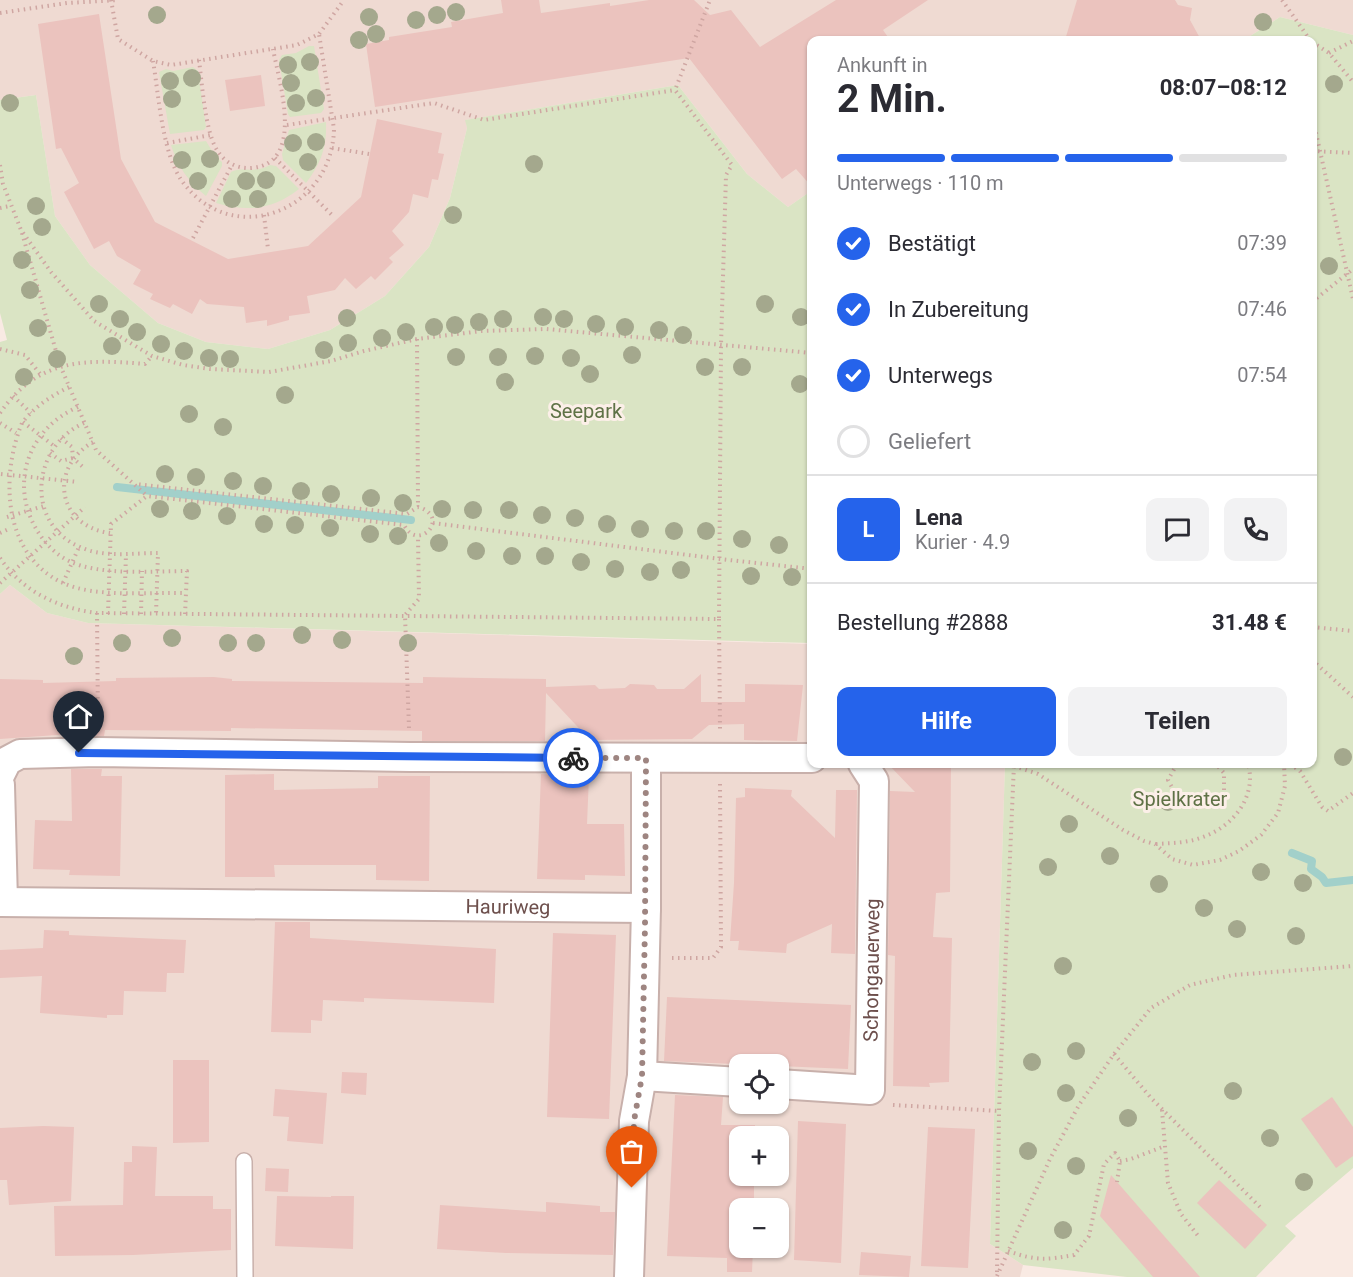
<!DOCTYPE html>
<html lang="de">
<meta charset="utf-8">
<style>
body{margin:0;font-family:Roboto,sans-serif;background:#f2f2f3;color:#2b2b33;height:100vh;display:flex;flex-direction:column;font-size:22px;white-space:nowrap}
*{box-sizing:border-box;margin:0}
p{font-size:20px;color:#7c7c81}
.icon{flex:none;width:33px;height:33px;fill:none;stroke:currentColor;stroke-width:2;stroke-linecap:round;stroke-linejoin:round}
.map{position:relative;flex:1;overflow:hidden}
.side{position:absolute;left:807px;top:36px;width:510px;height:732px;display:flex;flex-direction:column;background:#fff;border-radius:12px;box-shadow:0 2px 4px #0004}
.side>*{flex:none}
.controls{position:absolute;left:729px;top:1054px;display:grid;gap:12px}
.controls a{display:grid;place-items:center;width:60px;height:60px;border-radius:12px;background:#fff;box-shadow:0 2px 4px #0004;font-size:30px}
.pin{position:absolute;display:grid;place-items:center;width:51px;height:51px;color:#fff;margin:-62px -26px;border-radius:50% 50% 50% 0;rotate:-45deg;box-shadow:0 0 6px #0007}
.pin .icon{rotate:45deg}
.courier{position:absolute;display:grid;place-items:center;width:60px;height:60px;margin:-30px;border:4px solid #2563eb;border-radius:50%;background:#fff;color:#222;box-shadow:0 2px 8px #0007}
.headline em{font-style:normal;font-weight:700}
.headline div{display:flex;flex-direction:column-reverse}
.headline{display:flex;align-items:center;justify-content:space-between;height:102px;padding:0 30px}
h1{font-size:39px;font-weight:700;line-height:45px}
.bar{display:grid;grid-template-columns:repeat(4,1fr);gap:9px 6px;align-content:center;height:72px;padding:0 30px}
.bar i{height:8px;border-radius:4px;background:#e1e1e2}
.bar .on{background:#2563eb}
.bar p{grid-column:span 4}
.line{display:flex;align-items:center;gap:15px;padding:0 30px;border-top:2px solid #e1e1e2}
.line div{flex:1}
.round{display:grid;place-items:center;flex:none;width:63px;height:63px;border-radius:12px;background:#f2f2f3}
ol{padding:0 30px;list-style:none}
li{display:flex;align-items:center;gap:18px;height:66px}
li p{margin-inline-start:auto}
li .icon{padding:6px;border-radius:50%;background:#2563eb;color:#fff;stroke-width:4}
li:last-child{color:#7c7c81}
li i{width:33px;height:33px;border:3px solid #e1e1e2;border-radius:50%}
.button{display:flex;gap:12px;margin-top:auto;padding:12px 30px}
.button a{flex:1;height:69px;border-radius:12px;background:#2563eb;color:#fff;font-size:24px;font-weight:700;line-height:69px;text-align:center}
.button a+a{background:#f2f2f3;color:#2b2b33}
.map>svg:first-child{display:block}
.residential{fill:#efdad2;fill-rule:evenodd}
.green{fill:#dae4c4}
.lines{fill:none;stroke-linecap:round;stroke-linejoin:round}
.stream{stroke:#a2d0ca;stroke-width:8}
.building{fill:#ebc3be}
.lane-casing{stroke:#c8b0ab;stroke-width:18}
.street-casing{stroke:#c8b0ab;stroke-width:32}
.path{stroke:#cfa6a2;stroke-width:4;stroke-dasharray:1.5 4.5;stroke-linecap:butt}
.lane{stroke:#fff;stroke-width:15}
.street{stroke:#fff;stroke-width:28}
.tree{fill:#a4a88d}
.done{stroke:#9e8581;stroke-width:6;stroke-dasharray:0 10.8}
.route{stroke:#2563eb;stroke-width:8}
.labels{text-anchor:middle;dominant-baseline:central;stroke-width:6;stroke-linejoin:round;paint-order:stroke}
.park-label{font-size:20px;fill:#5f7246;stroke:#fcefe8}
.street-label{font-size:20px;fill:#6d4f4c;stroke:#fcefe8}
</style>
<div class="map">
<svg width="1353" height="1277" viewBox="0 0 1353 1277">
<rect width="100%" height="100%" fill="#f9eae3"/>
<!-- residential -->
<g class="residential">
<polygon points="0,0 1353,0 1353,35 1280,17 1244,40 812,40 811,191 788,207 747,174 678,85 466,120 467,128 450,198 429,247 385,296 330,330 268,349 206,342 158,323 90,265 55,216 36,95 0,100"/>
<path d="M10,585L47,613L88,623L811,644L812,764H1005L990,1244L1023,1265L1020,1277H0V594ZM740,1065H778V1104H740ZM740,1137H778V1176H740ZM740,1209H778V1248H740Z"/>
</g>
<!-- green -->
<g class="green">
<polygon points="1280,17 1353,35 1353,1168 1285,1226 1296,1236 1256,1277 1127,1277 1023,1265 990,1244 1005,764 1312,764 1312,40 1244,40"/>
<polygon points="309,46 314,46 324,109 321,113 290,117 288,114 279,60 282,55 296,53"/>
<polygon points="193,67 198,71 206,127 204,130 170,134 159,72 166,69 173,71"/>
<polygon points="678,85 747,174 788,207 811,191 811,643 88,623 47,613 10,585 0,594 0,342 7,340 0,313 0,100 36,95 55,216 90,265 158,323 206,342 268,349 330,330 385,296 429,247 450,198 467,128 465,120"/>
<path d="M326,122C327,147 321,163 306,183L283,160L282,154L289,130Z"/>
<path d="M206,141L215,156L222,162V166L206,196C188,181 178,167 171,145Z"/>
<path d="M270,165L276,166L299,189C272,210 248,212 216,203L231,172C241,166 255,174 270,165Z"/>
</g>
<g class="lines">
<!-- stream -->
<g class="stream">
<polyline points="117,487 411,520"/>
<polyline points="1292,853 1312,861 1311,869 1322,877 1326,883 1353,880"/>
</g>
</g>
<!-- building -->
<g class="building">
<polygon points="501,0 539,0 541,13 610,3 610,6 649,0 694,0 710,15 731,10 760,47 836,0 928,0 883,30 890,40 812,40 812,187 796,169 782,179 689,58 375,107 366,44 389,40 389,37 452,27 451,22 503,13"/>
<polygon points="1077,0 1175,0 1178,5 1192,8 1190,20 1201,40 1065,40"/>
<polygon points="99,14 121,159 155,222 228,259 308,246 361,197 377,119 442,133 438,153 444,154 438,180 432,179 428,198 413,194 409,212 392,231 404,245 389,258 393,262 375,280 371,276 356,289 345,278 335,290 307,296 310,313 289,316 289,320 267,326 267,320 246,323 244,307 207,304 200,299 192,314 173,304 170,308 150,299 153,294 133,284 141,270 117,256 109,241 94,249 64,192 79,183 61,148 56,149 38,24"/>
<polygon points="261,75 265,106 230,111 225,80"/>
<polygon points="701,674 701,702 745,702 745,684 803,685 797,741 744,740 744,724 709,725 692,739 590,740 546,693 545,741 422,741 422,731 231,728 231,731 105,730 104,736 71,736 71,734 0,739 0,679 43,680 43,683 116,681 116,678 214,677 232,679 232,681 423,683 423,677 546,679 546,687 595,685 599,689 625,688 630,684 654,685 657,689 684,689"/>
<polygon points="888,764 951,764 950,892 936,893 933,937 952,938 949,1082 929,1083 930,1087 893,1086 895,956 888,955 890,791 915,792"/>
<polygon points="71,769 102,769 101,776 122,776 120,876 69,875 70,870 33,869 35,820 72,821"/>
<polygon points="274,774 274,790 378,788 378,776 430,776 429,881 376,880 376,865 274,865 275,877 225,877 225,775"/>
<polygon points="541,774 589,776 587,824 624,824 625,876 585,875 585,880 537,879"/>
<polygon points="745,788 792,790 791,796 835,838 836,790 857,790 855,954 831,953 832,924 787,944 786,953 738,950 739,941 730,941 734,883 736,798 745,797"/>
<polygon points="275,922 310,922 310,938 496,949 494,1003 364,998 364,1002 323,1000 322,1021 311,1020 311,1033 271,1032"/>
<polygon points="44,930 69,931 69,935 186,940 184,973 167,973 166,992 124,991 123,1015 107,1015 107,1018 40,1013 42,976 0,978 0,950 43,948"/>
<polygon points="553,933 616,935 609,1119 547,1117"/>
<polygon points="667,997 851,1005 848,1069 664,1061"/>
<polygon points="173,1060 209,1060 209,1142 173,1143"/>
<polygon points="342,1072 367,1073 366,1095 341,1093"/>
<polygon points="275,1089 327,1093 323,1144 287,1141 289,1117 273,1116"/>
<polygon points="675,1095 723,1097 721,1125 755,1125 755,1137 740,1137 740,1176 754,1176 754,1209 740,1209 740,1248 753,1248 752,1272 727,1272 727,1258 667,1256"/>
<polygon points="1332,1097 1353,1127 1353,1156 1336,1168 1301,1119"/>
<polygon points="798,1121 846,1124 841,1263 794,1260"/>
<polygon points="43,1126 74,1127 71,1201 9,1205 7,1180 0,1180 0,1128"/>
<polygon points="928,1127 975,1129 968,1268 921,1266"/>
<polygon points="132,1146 157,1147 155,1196 213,1196 213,1209 231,1209 231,1250 133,1255 55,1256 54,1206 123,1205 124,1162 132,1162"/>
<polygon points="266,1168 289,1169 288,1192 265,1191"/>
<polygon points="1111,1175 1137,1205 1200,1277 1153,1277 1100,1216"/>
<polygon points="1219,1180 1267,1225 1245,1249 1197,1203"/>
<polygon points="277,1196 331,1197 331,1196 354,1196 353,1249 275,1246"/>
<polygon points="546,1202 600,1206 600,1212 615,1212 613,1255 506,1253 437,1249 440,1205 546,1212"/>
<polygon points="861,1252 911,1256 909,1277 859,1275"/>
</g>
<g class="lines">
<defs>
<polyline id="lane" points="244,1161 245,1277"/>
<g id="street">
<polyline points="0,775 7,761 20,754 98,752 410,757 812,758"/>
<polyline points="0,785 3,902"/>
<path id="s1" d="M0,902L646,908"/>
<polyline points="642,1076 740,1082"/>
<path id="s2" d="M778,1084L870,1090L874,781L863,764"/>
<polyline points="629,1277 634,1121 642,1076 646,908 646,758"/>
</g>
</defs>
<!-- lane casing -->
<use href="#lane" class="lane-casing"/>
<!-- street casing -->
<use href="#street" class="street-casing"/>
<!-- path -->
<g class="path">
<polyline points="111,0 118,39 153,61 171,65 297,45 319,34 344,0"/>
<polyline points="1282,0 1310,40"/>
<polyline points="0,13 67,3 119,0"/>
<polyline points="1312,42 1329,53 1353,82"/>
<polyline points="1329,53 1353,41"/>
<path d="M199,60C202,83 205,131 217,150C224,162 237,169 251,168C306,164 279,82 273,49"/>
<path d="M153,61C159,96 162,153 182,181C231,250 332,212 334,129L319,34"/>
<polyline points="1312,115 1353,299"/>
<polyline points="287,125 434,103 484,120 675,90"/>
<polyline points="167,143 211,135"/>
<polyline points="332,148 369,154"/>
<polyline points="1312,151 1353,153"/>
<polyline points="275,158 332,215"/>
<polyline points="0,165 3,184 21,230 51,272 94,321 152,356 183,365 210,369 269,372 331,361 364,351 417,339 482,331 546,329 812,353"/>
<polyline points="0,208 10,206"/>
<polyline points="264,215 268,249"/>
<polyline points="22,233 60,365 96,450 147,496"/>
<polyline points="193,238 232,165"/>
<polyline points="1312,302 1353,269"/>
<polyline points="417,339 418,507"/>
<polyline points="0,349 25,355 41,375"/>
<path d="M69,387C51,396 34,407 22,423C0,477 3,555 63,583C95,598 150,592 186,593"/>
<polyline points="13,396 31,413"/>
<path d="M78,407C31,427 10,479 34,525C42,540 53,553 69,561C99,576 153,571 187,571L185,615"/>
<path d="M0,413C38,358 85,359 145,364L152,356"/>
<polyline points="23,422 54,446"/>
<polyline points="0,423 16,433"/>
<path d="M84,423C32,446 24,523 80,547C103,558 133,553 158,553L156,614"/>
<polyline points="61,438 72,447 73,458 83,467"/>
<path d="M93,442C48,468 57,526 110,533"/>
<polyline points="50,453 61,461 73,458"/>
<polyline points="1,474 78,482"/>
<polyline points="7,517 44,506"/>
<polyline points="433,523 720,559 812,569"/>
<polyline points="0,533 11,528"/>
<path d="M0,558C23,592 58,608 97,613L719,619L721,345L726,175L732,165L675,90L710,0"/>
<polyline points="0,583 85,507"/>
<polyline points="63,583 79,547"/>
<polyline points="97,613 98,724"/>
<path d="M108,614L111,524L147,496L404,525C418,553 452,517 418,507L407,514L135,484"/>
<polyline points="124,614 126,554"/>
<polyline points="141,614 142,571"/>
<polyline points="719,619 720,729"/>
<polyline points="1312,627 1353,631"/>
<polyline points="1312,660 1353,697"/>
<polyline points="409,728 405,615 419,599 418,536"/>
<polyline points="1177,764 1168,780 1179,800 1194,808 1212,805 1224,792 1224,773 1216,764"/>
<polyline points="1290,764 1300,771 1322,807 1328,811 1353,793"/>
<polyline points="1249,765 1257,764"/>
<polyline points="1014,766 1038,774 1123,830 1144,841 1155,844 1172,859 1193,865 1220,860 1239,851 1261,835 1278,813 1285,786 1284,764"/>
<path d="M1156,844C1172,843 1188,843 1203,837C1234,826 1257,796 1248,764"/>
<polyline points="672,958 713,958 721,947 720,784"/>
<polyline points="1114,1054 1151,1098 1260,1207"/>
<polyline points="893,1105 999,1111"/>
<polyline points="1162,1110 1168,1183 1181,1214 1199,1237"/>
<polyline points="1120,1161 1131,1159 1165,1146"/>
<path d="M1008,1251C1036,1261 1046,1260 1074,1255L1089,1236L1104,1164L1115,1153L1120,1161L1117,1182"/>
<polyline points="997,1272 999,1111 1014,764"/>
<polyline points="997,1276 1050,1159 1079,1105 1114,1054 1151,1008 1190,985 1233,975 1353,966"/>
</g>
<!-- lane -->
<use href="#lane" class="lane"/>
<!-- street -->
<use href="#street" class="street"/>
</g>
<!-- trees -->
<g class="tree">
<circle cx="456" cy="12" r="9"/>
<circle cx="157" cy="15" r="9"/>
<circle cx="437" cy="15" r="9"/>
<circle cx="369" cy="17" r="9"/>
<circle cx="416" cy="20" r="9"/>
<circle cx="1263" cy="22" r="9"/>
<circle cx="376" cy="34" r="9"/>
<circle cx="359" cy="40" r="9"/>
<circle cx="310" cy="62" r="9"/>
<circle cx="288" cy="65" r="9"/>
<circle cx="192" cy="78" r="9"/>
<circle cx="170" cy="81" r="9"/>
<circle cx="291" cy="83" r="9"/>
<circle cx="1334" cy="84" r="9"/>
<circle cx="316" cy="98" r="9"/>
<circle cx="172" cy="99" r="9"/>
<circle cx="10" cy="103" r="9"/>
<circle cx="296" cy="103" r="9"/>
<circle cx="316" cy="142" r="9"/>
<circle cx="293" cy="143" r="9"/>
<circle cx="210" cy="159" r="9"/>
<circle cx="182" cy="160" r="9"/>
<circle cx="308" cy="162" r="9"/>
<circle cx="534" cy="164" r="9"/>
<circle cx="266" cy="180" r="9"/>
<circle cx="198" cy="181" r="9"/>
<circle cx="246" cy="181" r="9"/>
<circle cx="232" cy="199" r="9"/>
<circle cx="258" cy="199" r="9"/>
<circle cx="36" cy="206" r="9"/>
<circle cx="453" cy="215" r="9"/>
<circle cx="42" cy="227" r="9"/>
<circle cx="22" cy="260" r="9"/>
<circle cx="1329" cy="266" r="9"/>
<circle cx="30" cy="290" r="9"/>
<circle cx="99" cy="304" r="9"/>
<circle cx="765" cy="304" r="9"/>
<circle cx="543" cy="317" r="9"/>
<circle cx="801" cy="317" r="9"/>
<circle cx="347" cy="318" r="9"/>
<circle cx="120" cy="319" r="9"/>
<circle cx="503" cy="319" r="9"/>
<circle cx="564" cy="319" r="9"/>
<circle cx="479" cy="322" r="9"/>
<circle cx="596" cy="324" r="9"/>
<circle cx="455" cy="325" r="9"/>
<circle cx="434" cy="327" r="9"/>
<circle cx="625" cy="327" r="9"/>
<circle cx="38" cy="328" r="9"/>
<circle cx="659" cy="330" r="9"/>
<circle cx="137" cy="332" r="9"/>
<circle cx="406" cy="332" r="9"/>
<circle cx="683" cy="335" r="9"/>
<circle cx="382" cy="338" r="9"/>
<circle cx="348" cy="343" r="9"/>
<circle cx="161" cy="344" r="9"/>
<circle cx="112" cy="346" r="9"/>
<circle cx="324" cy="350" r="9"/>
<circle cx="184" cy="351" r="9"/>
<circle cx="632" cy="355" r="9"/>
<circle cx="535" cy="356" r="9"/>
<circle cx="456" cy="357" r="9"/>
<circle cx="498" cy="357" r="9"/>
<circle cx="209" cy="358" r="9"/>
<circle cx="571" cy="358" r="9"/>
<circle cx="57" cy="359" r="9"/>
<circle cx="230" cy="359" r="9"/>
<circle cx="705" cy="367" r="9"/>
<circle cx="742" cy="367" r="9"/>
<circle cx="590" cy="374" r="9"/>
<circle cx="24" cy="377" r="9"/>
<circle cx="505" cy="382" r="9"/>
<circle cx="800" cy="384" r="9"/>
<circle cx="285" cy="395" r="9"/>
<circle cx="189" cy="414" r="9"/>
<circle cx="223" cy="427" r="9"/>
<circle cx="165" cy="474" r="9"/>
<circle cx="196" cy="477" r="9"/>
<circle cx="233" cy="481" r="9"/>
<circle cx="263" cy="486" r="9"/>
<circle cx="301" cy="491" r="9"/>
<circle cx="331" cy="494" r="9"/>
<circle cx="371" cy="498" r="9"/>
<circle cx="403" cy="503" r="9"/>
<circle cx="160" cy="509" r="9"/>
<circle cx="442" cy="509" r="9"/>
<circle cx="473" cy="510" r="9"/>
<circle cx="509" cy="510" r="9"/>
<circle cx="192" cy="511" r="9"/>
<circle cx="542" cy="515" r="9"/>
<circle cx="227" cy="516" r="9"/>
<circle cx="575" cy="518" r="9"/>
<circle cx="264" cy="524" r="9"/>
<circle cx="607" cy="524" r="9"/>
<circle cx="295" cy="525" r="9"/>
<circle cx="330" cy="528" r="9"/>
<circle cx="640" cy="529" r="9"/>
<circle cx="674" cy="531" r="9"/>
<circle cx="706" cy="531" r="9"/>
<circle cx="370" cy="534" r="9"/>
<circle cx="398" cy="536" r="9"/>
<circle cx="742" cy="539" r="9"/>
<circle cx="439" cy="543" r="9"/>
<circle cx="779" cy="545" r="9"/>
<circle cx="476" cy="551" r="9"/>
<circle cx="512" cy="556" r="9"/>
<circle cx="545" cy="556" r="9"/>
<circle cx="581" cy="562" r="9"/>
<circle cx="615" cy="569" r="9"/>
<circle cx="681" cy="570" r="9"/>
<circle cx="650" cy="572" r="9"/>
<circle cx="751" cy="576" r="9"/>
<circle cx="792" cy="577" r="9"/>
<circle cx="302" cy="635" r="9"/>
<circle cx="172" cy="638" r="9"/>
<circle cx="342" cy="640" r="9"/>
<circle cx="122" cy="643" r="9"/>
<circle cx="228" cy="643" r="9"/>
<circle cx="256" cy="643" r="9"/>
<circle cx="408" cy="643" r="9"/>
<circle cx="74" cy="656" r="9"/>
<circle cx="1343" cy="757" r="9"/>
<circle cx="1168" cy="802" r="9"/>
<circle cx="1069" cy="824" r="9"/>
<circle cx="1110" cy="856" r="9"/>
<circle cx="1048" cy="867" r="9"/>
<circle cx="1261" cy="872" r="9"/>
<circle cx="1303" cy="883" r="9"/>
<circle cx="1159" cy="884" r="9"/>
<circle cx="1204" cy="908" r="9"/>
<circle cx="1237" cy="929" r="9"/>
<circle cx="1296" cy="936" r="9"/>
<circle cx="1063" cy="966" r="9"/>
<circle cx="1076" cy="1051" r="9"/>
<circle cx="1032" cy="1062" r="9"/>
<circle cx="1233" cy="1091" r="9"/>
<circle cx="1066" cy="1093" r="9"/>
<circle cx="1128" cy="1118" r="9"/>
<circle cx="1270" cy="1138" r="9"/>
<circle cx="1028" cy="1151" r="9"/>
<circle cx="1076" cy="1166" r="9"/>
<circle cx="1304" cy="1182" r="9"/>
<circle cx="1063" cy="1230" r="9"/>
</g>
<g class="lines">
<!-- done -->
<polyline class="done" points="573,758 646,758 645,925 642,1076 634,1121 632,1188"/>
<!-- route -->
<polyline class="route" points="79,753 573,758"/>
</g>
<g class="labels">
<!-- park labels -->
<g class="park-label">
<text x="586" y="411">Seepark</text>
<text x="1180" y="799">Spielkrater</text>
</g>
<!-- street labels -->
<g class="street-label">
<text stroke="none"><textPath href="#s1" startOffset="508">Hauriweg</textPath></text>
<text stroke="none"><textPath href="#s2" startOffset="212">Schongauerweg</textPath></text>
</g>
</g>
</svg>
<div class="controls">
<a><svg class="icon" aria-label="locate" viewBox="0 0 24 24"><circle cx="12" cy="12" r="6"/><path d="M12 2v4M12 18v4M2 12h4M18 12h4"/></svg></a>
<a>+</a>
<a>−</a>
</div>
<div class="pin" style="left:632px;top:1188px;background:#ea580c"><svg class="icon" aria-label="bag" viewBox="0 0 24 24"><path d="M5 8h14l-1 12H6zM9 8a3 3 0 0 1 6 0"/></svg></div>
<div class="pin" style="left:79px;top:753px;background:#1f2937"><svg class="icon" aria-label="home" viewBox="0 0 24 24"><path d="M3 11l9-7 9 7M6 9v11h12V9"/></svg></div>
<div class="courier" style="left:573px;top:758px"><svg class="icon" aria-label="bike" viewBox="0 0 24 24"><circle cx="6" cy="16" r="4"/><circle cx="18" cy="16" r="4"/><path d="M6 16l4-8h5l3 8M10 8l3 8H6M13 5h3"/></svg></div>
<section class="side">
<div class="headline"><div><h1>2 Min.</h1><p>Ankunft in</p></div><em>08:07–08:12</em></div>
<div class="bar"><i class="on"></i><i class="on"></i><i class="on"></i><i></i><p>Unterwegs · 110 m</p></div>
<ol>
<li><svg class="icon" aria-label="check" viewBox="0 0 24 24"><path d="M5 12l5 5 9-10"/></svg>Bestätigt<p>07:39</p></li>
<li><svg class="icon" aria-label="check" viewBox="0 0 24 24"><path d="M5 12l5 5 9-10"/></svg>In Zubereitung<p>07:46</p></li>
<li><svg class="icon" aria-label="check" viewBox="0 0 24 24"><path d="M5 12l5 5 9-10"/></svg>Unterwegs<p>07:54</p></li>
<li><i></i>Geliefert</li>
</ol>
<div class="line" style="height:108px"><b class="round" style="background:#2563eb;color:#fff">L</b><div><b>Lena</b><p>Kurier · 4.9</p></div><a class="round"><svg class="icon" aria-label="chat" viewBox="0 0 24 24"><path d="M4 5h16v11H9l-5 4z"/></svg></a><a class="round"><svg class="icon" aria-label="phone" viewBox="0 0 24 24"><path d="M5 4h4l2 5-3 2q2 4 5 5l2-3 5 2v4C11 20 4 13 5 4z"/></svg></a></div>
<div class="line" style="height:78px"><div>Bestellung #2888</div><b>31.48 €</b></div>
<div class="button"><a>Hilfe</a><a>Teilen</a></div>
</section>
</div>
